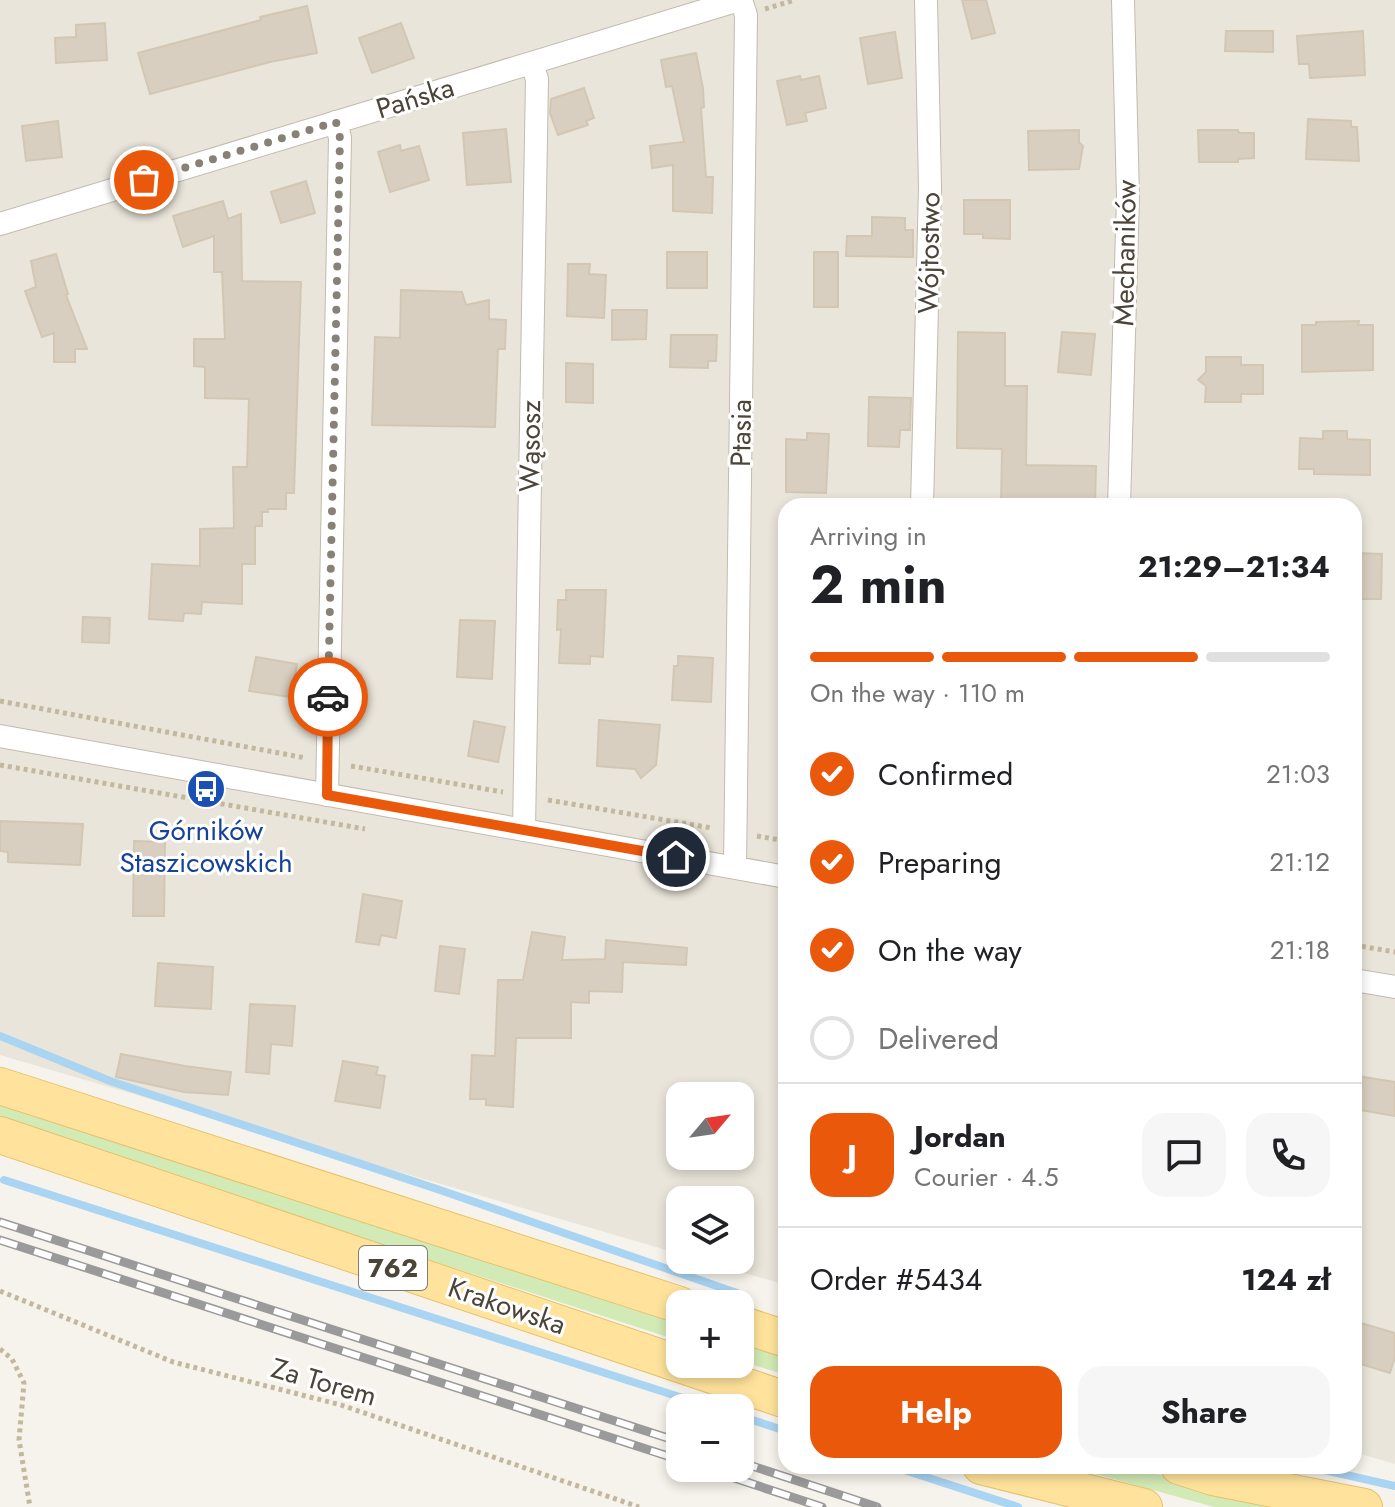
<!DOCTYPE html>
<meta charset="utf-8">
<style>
body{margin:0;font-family:Jost,sans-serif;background:#f6f6f6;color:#202124;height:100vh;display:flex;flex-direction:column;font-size:30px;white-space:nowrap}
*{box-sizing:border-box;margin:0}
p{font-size:26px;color:#757577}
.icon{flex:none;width:44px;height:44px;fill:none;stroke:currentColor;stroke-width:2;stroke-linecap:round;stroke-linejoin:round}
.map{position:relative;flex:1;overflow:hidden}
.details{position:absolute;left:778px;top:498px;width:584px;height:976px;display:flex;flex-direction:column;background:#fff;border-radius:24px;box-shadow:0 4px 12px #0003}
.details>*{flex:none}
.needle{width:52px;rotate:61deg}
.controls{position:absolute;left:666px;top:1082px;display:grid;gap:16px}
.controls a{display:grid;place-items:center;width:88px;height:88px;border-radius:16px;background:#fff;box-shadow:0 4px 12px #0003;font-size:40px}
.pin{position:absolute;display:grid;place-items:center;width:68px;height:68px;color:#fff;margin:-34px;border:4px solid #fff;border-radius:50%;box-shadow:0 2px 8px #0007}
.courier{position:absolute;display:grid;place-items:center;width:80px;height:80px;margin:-40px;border:6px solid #ea580c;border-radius:50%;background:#fff;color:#222;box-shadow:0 2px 10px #0007}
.summary em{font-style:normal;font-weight:700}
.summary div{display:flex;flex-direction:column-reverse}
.summary{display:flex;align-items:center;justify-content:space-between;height:136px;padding:0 32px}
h1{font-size:52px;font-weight:700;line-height:60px}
.bar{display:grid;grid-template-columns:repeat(4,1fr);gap:12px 8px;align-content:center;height:96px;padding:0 32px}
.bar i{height:10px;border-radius:6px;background:#e0e0e0}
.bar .current{background:#ea580c}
.bar p{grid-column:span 4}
.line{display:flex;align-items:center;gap:20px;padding:0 32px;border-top:2px solid #e0e0e0}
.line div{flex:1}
.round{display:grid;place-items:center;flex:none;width:84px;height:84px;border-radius:24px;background:#f6f6f6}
ol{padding:0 32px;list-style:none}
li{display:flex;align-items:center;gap:24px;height:88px}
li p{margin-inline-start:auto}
li .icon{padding:8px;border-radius:50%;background:#ea580c;color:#fff;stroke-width:4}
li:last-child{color:#757577}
li i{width:44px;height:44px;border:4px solid #e0e0e0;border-radius:50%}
.primary-button{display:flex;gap:16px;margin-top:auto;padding:16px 32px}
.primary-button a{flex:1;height:92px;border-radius:24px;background:#ea580c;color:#fff;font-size:32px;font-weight:700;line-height:92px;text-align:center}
.primary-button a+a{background:#f6f6f6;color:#202124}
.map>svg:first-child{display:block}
.residential{fill:#eae5da;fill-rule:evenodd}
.green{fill:#d2eab5}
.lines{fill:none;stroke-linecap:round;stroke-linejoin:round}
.stream{stroke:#a9d4f2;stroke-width:8}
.building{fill:#d8cfc1;stroke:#d3c7b4;stroke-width:2}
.minor-casing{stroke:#c2bbae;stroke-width:24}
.primary-casing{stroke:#e6c16a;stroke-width:38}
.path{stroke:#c4b79f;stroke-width:5;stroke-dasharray:4 4;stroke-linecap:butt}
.minor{stroke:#fff;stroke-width:22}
.primary{stroke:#ffe39c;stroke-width:36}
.rail-casing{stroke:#9a9a9a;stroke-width:9}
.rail{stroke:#fff;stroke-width:6;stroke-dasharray:18;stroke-linecap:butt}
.done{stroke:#878178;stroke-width:8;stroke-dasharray:0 14.4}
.route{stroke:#ea580c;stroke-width:10}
.labels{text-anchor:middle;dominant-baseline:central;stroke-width:6;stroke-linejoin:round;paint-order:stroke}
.shield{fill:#fff;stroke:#817c74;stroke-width:2}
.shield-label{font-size:26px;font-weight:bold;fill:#4b4439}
.street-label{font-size:28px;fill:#4b4439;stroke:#fff}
.transit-label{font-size:28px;fill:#164399;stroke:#fff}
</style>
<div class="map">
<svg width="1395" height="1507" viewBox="0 0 1395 1507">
<rect width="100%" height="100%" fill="#f6f3ec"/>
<!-- residential -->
<path class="residential" d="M0,0H1395V1464L1354,1452V506H786V1285L699,1260H740V1200H680V1254L0,1055ZM680,1096H740V1156H680Z"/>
<!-- green -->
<g class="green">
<polygon points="0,1102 680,1322 680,1341 0,1121"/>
<polygon points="740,1342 786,1357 786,1375 740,1361"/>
<polygon points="1067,1466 1126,1466 1285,1507 1214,1507"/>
</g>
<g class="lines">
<!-- stream -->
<g class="stream">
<polyline points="0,1036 110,1081 437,1189 737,1293"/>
<polyline points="4,1180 714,1408"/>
<polyline points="740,1416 786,1431"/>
<polyline points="892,1466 1018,1507"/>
<polyline points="1307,1466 1395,1486"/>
</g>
</g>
<!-- building -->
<g class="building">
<polygon points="962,0 986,0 995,33 972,39"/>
<polygon points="307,6 317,53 270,62 150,94 138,53 261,20 260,17"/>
<polygon points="105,23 107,60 56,63 55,38 76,37 76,25"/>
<polygon points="401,23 414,58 372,73 359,38"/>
<polygon points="1226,31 1273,31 1273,52 1225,51"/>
<polygon points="1363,31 1365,75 1310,78 1309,64 1299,64 1297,36"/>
<polygon points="895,32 902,78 868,84 860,38"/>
<polygon points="696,53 703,88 704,107 701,108 706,177 713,177 712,213 673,211 673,165 652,168 650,146 684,142 672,86 666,87 661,60"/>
<polygon points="800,76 801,80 819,76 826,108 805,113 807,121 787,125 777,81"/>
<polygon points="584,88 594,118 586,121 588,125 558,135 550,113 551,99"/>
<polygon points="1308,119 1351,121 1351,127 1357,127 1359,161 1306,159"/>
<polygon points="58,121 62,157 26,161 22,126"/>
<polygon points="506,129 511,182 467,185 463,133"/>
<polygon points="1079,130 1079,142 1083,146 1079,169 1029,170 1028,131"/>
<polygon points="1198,130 1238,130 1239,133 1254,133 1254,158 1238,159 1238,162 1199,162"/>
<polygon points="400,145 401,151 419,146 429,180 390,192 378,152"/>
<polygon points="306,181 315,213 281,223 271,192"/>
<polygon points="964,200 1010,200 1010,239 983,238 983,234 964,234"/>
<polygon points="223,201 228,219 241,214 242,281 301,282 294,493 286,493 286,509 268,509 268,512 262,512 262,526 255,526 255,564 242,564 242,604 202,602 201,614 184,613 183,621 149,619 152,564 200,566 200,529 234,528 233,467 247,467 249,399 205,398 205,367 194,366 194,339 225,339 222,272 214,272 214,236 183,247 173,216"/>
<polygon points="872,217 905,218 905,230 913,230 913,257 846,256 847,236 872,236"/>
<rect x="667" y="252" width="40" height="36"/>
<rect x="814" y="252" width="24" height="55"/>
<polygon points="56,254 68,294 66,295 87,349 75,349 75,362 54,362 54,333 42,337 25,291 36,287 31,261"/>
<polygon points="568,264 590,264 589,274 606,275 604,318 567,316"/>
<polygon points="401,290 462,292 466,305 489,300 489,319 506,320 505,349 498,349 495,427 372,425 375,337 400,338"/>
<polygon points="612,310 647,310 646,339 612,340"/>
<polygon points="1359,321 1358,325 1373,325 1373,370 1302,372 1302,325 1316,325 1316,322"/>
<polygon points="958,332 1005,333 1005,386 1027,386 1026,465 1096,466 1095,506 1001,506 1002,449 957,448"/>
<polygon points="1062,332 1095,334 1091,375 1058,372"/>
<polygon points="671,335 717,335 716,361 708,361 708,368 670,367"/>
<polygon points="1206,357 1241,357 1241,365 1263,365 1263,394 1241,394 1241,402 1205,402 1206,386 1198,380 1206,372"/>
<polygon points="566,363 593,364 593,403 566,402"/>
<polygon points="869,397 911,398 910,430 900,430 899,447 868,446"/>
<polygon points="1323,431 1347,431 1347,439 1370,440 1370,475 1314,474 1314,469 1299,469 1300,438 1323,439"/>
<polygon points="807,433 829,434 826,493 786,492 786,439 807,440"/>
<polygon points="1357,553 1382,554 1381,599 1355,599"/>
<polygon points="566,590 606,590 603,657 590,656 590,664 559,663 561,629 557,630 558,600 566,600"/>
<polygon points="83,617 110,618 109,643 82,642"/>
<polygon points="460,620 495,621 492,679 457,677"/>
<polygon points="678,656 713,658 711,702 672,700 674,666 678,666"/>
<polygon points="256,657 297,664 291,697 249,691"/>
<polygon points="599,720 660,725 656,765 641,778 635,769 597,766"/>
<polygon points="474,721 505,727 498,762 468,756"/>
<polygon points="0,821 83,824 80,865 8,862 8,852 0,851"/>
<polygon points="134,841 165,842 164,916 133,916"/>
<polygon points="363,894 402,901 396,938 381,935 379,945 356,942"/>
<polygon points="532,932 565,937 562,960 605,959 606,940 687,948 686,965 623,962 622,992 589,991 589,1003 571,1002 571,1038 516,1038 513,1107 486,1105 486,1099 470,1099 472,1055 495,1056 498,980 523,980"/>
<polygon points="440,946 465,949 459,994 435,991"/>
<polygon points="158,963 213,967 211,1009 155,1006"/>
<polygon points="250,1004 295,1006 292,1046 271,1044 269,1074 246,1072"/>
<polygon points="121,1054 185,1066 231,1072 228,1095 184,1092 116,1077"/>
<polygon points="343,1061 378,1067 376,1075 385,1076 380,1108 335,1101"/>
<polygon points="1358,1076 1395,1082 1395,1116 1354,1109"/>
<polygon points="1354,1321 1395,1333 1395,1357 1390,1373 1354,1362"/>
</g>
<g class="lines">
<defs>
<g id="minor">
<polyline points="0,224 739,0"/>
<polyline points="922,506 930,187 926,0"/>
<polyline points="1119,506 1128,197 1123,0"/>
<polyline points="0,736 786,877"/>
<polyline points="327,795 340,138 336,122"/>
<polyline points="524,830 537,79 532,64"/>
<polyline points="735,867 746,15 741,0"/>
<polyline points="1354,980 1395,987"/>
</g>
<g id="primary">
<polyline points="0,1086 680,1305"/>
<polyline points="0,1135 786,1400"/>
<polyline points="740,1324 786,1339"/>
<polyline points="981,1466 1144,1507"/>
<polyline points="1179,1466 1213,1477 1364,1507"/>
</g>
</defs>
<!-- minor casing -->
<use href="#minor" class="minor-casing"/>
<!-- primary casing -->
<use href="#primary" class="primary-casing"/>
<!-- path -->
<g class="path">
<polyline points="765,9 795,0"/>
<polyline points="0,701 306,758"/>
<polyline points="0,765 365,829"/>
<polyline points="351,766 503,792"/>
<polyline points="548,800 712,828"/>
<polyline points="757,836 786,841"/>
<polyline points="1354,945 1395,952"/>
<polyline points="0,1291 173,1362 341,1405 639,1507"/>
<polyline points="0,1349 12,1359 24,1383 19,1440 30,1507"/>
</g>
<!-- minor -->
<use href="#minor" class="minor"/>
<!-- primary -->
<use href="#primary" class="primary"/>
<defs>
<g id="rail">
<polyline points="0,1222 680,1442"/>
<polyline points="0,1240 680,1460"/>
<polyline points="740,1462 877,1507"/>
<polyline points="704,1468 822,1507"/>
</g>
</defs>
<!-- rail casing -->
<use href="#rail" class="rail-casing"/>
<!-- rail -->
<use href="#rail" class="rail"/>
</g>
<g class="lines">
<!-- done -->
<polyline class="done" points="144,180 336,122 340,138 328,697"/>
<!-- route -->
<polyline class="route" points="328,697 327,795 676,857"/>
</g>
<!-- icons -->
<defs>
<symbol id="bus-disc" viewBox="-11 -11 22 22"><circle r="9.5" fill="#1a4fb4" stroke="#fff"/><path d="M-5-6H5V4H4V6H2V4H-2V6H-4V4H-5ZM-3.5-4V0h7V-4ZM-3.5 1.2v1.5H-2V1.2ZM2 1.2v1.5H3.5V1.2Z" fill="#fff"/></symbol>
</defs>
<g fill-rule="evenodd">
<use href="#bus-disc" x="184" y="767" width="44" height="44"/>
</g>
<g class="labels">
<!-- shield labels -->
<rect class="shield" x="359" y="1246" width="68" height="44" rx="6"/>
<g class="shield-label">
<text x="393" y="1268">762</text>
</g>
<!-- street labels -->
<g class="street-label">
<text transform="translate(415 98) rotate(-17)">Pańska</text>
<text transform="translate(929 253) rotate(-89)">Wójtostwo</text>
<text transform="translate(1125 253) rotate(-89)">Mechaników</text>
<text transform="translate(741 433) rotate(-89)">Ptasia</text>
<text transform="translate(530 446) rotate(-89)">Wąsosz</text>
<text transform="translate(507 1306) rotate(19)">Krakowska</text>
<text transform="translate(324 1382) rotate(16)">Za Torem</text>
</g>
<!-- transit labels -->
<g class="transit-label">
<text x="206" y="830">Górników<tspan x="206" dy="32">Staszicowskich</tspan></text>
</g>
</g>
</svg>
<div class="controls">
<a><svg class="needle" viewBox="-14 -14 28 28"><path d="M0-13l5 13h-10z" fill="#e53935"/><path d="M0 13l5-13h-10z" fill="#757577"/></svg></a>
<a><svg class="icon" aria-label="layers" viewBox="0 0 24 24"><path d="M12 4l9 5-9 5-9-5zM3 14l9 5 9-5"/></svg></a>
<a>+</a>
<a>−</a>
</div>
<div class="pin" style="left:144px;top:180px;background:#ea580c"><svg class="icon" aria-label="bag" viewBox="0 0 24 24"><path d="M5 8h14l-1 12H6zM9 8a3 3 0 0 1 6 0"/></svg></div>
<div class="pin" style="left:676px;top:857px;background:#1f2937"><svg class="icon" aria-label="home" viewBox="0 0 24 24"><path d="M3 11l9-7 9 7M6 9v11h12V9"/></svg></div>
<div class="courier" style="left:328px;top:697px"><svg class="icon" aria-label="car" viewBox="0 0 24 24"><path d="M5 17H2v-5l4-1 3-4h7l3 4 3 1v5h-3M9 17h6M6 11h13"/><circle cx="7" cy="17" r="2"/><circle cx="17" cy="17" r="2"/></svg></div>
<section class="details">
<div class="summary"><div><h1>2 min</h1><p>Arriving in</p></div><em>21:29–21:34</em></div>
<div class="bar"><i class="current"></i><i class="current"></i><i class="current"></i><i></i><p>On the way · 110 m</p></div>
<ol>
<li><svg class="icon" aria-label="check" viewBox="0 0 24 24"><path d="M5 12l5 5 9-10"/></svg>Confirmed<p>21:03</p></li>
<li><svg class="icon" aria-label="check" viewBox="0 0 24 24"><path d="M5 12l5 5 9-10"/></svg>Preparing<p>21:12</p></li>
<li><svg class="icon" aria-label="check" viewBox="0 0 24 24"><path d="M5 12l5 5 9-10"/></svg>On the way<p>21:18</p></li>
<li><i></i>Delivered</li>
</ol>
<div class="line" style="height:144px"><b class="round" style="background:#ea580c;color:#fff">J</b><div><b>Jordan</b><p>Courier · 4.5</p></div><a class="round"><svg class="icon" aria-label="chat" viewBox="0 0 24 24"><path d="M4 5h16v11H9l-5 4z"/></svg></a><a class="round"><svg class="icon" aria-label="phone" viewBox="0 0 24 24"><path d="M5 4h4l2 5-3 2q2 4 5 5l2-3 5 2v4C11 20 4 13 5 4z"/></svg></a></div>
<div class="line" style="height:104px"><div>Order #5434</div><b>124 zł</b></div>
<div class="primary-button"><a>Help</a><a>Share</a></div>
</section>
</div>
